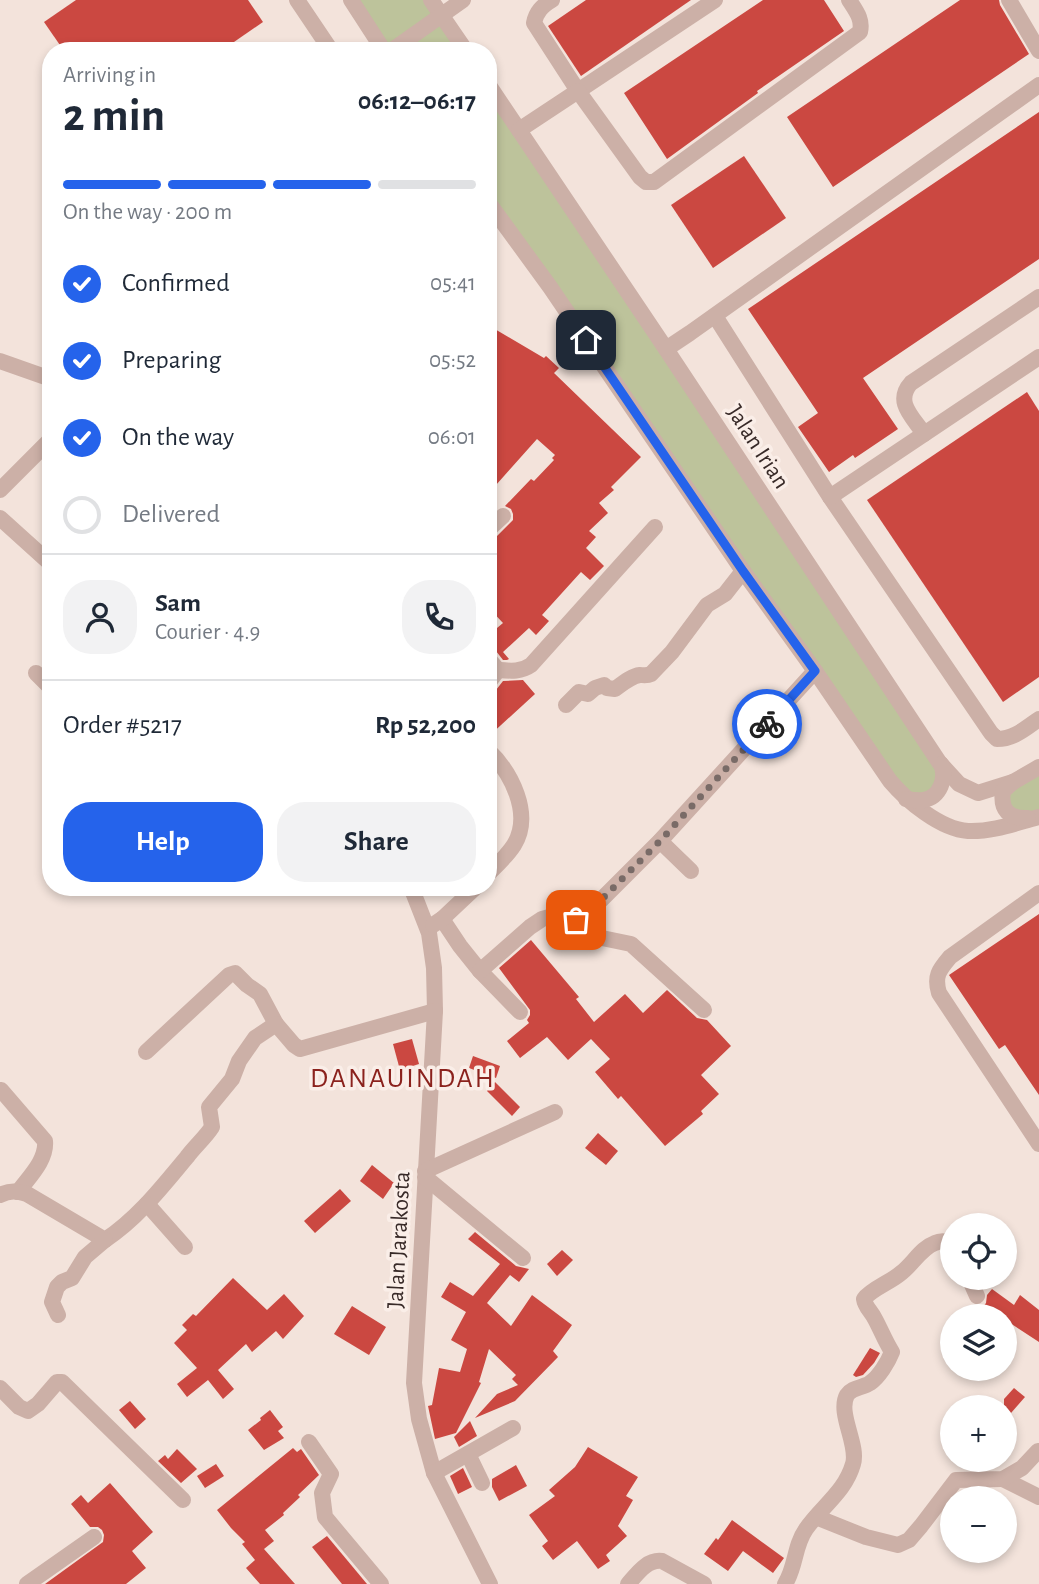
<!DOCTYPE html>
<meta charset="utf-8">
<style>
body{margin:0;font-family:"Alegreya Sans",sans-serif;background:#f2f2f3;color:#1f2937;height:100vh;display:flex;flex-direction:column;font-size:26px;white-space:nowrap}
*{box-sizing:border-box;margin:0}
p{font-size:23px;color:#747a83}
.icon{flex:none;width:38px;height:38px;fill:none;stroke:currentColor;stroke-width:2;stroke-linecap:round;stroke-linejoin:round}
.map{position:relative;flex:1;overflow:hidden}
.details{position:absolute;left:42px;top:42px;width:455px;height:854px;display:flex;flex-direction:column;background:#fff;border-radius:28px;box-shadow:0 4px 10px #0003}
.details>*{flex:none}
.tools{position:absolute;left:940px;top:1213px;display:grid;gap:14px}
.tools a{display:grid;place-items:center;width:77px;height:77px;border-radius:50%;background:#fff;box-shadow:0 4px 10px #0003;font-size:35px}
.pin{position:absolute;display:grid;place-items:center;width:60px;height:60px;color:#fff;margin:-30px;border-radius:14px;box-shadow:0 4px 10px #0006}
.courier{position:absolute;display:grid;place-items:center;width:70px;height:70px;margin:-35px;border:5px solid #2563eb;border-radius:50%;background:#fff;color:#222;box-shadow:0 2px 9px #0007}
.headline em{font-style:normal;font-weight:700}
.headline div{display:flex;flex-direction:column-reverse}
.headline{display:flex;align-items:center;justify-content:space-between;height:119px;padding:0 21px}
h1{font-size:46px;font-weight:700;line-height:52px}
.bar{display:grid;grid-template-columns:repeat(4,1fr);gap:10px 7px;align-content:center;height:84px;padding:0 21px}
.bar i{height:9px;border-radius:5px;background:#e0e1e3}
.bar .selected{background:#2563eb}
.bar p{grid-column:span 4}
.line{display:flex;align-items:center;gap:18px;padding:0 21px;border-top:2px solid #e0e1e3}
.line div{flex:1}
.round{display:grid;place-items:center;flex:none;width:74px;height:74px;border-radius:28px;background:#f2f2f3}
ol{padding:0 21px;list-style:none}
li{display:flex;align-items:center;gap:21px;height:77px}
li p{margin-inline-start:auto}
li .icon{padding:7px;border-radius:50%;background:#2563eb;color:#fff;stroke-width:4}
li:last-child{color:#747a83}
li i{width:38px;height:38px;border:4px solid #e0e1e3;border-radius:50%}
.button{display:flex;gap:14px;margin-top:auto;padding:14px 21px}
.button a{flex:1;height:80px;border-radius:28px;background:#2563eb;color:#fff;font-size:28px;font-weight:700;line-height:80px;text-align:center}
.button a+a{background:#f2f2f3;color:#1f2937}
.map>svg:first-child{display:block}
.green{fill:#bdc39b}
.building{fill:#cb4841}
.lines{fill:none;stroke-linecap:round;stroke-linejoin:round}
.minor{stroke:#ccb0a7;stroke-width:16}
.done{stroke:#796b67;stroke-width:7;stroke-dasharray:0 12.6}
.route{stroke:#2563eb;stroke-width:9}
.labels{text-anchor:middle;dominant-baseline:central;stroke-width:7;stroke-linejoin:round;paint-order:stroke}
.street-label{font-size:24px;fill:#382a28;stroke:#faeee8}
.quarter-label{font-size:28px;letter-spacing:2px;fill:#8b221d;stroke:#faeee8}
</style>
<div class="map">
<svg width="1039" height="1584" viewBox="0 0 1039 1584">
<rect width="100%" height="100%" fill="#f3e3db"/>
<!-- green -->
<g class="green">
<polygon points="351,0 431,0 466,51 384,51"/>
<polygon points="488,84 941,764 939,790 906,799 488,202"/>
<polygon points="1039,767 1039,817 1023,819 1002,798"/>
</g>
<!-- building -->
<g class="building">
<polygon points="76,0 248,0 263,22 221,51 64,51 44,22"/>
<polygon points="586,0 691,0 581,76 548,26"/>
<polygon points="763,0 824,0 844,31 757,91 758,93 667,159 624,93"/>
<polygon points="960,0 999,0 1000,5 1029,54 833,187 787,117"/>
<polygon points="1039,112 1039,259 863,378 898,429 855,458 853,455 829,472 798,427 818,413 748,309"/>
<polygon points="744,156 786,218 713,268 671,205"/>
<polygon points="488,325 544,358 546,356 559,368 554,373 641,457 611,487 614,490 599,503 608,513 589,531 596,537 586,548 604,566 590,580 581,572 542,615 549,621 536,635 529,628 503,652 509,659 507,660 503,660 496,651 488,648 488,646 496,639 491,633 503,623 488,607 488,540 495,538 513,520 513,514 511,509 505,506 531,479 534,481 554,460 552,458 555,455 537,439 488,494"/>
<polygon points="1027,392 1039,411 1039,677 1003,702 867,500"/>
<polygon points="523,680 535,694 488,737 488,693 496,690 503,681"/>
<polygon points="1039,914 1039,1095 1005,1045 999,1049 949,975"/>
<polygon points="531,940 579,997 576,999 594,1022 625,994 643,1013 667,990 697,1018 707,1020 731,1046 701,1075 719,1094 701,1111 703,1114 665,1146 621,1096 618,1099 595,1072 610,1059 591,1039 568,1060 547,1037 520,1058 507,1041 529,1023 527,1020 530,1015 530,1010 499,968"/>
<polygon points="412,1039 419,1064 400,1070 393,1044"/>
<polygon points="473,1056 500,1066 496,1078 469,1068"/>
<polygon points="495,1082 520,1107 512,1116 487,1091"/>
<polygon points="598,1133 618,1151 606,1165 585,1148"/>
<polygon points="372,1165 394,1183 383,1199 360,1181"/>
<polygon points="340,1189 351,1201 315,1233 304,1221"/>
<polygon points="475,1232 516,1266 529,1269 519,1282 510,1275 487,1303 511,1326 532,1295 572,1325 553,1351 558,1357 515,1401 475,1418 497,1394 518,1385 512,1379 516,1375 489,1349 479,1382 481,1383 456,1433 435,1439 428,1406 432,1405 439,1368 460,1372 467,1349 451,1340 466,1312 441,1297 450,1282 473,1296 500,1264 468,1239"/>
<polygon points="562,1250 573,1260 557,1276 547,1264"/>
<polygon points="233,1278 267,1310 284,1294 304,1316 283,1339 276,1331 252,1352 246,1344 218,1370 234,1389 223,1399 208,1380 187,1397 177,1384 197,1368 174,1343 187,1330 182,1325 193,1314 196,1316"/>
<polygon points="992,1289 1014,1305 1020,1295 1039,1310 1039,1342 1004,1319 1004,1316 976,1316 986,1303 987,1295"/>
<polygon points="352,1306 386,1327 369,1355 334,1334"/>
<polygon points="870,1348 880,1353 874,1363 863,1375 856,1377 853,1375"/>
<polygon points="1014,1388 1025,1397 1004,1421 1004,1399"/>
<polygon points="130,1401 146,1419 135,1429 119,1410"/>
<polygon points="270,1410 283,1427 278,1431 284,1438 264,1450 248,1430 261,1420 260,1418"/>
<polygon points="470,1421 477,1436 459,1447 454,1437"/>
<polygon points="588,1447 638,1477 626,1496 633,1500 618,1526 627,1536 606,1555 610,1561 598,1569 577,1541 553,1560 542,1546 548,1541 529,1515 555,1496 549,1490 575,1467"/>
<polygon points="293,1448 297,1452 301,1449 319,1475 298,1495 300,1497 283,1513 284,1515 265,1530 274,1541 264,1549 295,1584 260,1584 246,1568 255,1560 242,1544 245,1542 231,1528 217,1510"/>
<polygon points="177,1449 197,1469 181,1483 158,1461 165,1455 168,1459"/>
<polygon points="216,1464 224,1476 205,1488 197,1476"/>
<polygon points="516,1465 527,1486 499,1501 492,1487 492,1479"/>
<polygon points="463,1468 472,1487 458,1494 450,1476"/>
<polygon points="110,1483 153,1532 132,1551 146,1568 126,1584 45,1584 103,1542 104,1535 102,1530 98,1527 90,1527 71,1504 81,1495 88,1503"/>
<polygon points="732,1520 784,1558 773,1573 743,1551 728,1571 704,1554 716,1538 718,1540"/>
<polygon points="327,1536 367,1584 342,1584 312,1547"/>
</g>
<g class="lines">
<!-- minor -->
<g class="minor">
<polyline points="297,0 328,46"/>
<polyline points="351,0 384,51"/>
<polyline points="431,0 466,51"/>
<path d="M552,0C542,6 536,12 534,23L578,91L715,0"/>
<polyline points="1009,0 1039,51"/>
<polyline points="391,51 463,0"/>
<polyline points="488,84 666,349 939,762 959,784 978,793 1013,782"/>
<path d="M519,130L578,91L640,177L646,182H654L860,32C863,19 856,11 849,0"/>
<path d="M488,202L550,287L743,571L815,671L890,781C907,801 940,829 968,831C992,832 1016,823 1039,817"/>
<path d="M715,316L830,497L991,733L997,739C1014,739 1026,728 1039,719"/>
<polyline points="666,349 690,333 1039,85"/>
<polyline points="0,361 51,379"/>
<path d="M924,434C913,417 894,402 911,383L1039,297"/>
<polyline points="0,490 51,439"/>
<polyline points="830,497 1039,357"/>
<polyline points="0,518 51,564"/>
<polyline points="488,530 503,516"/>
<polyline points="488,658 498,670 488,683"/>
<path d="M498,670C511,671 521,672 531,665L655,527"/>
<polyline points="36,673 51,688"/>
<path d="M566,705L579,692L588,694L595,688L604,685L607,688L615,689C622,684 631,676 640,675C643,675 647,676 651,674L672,652L707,605L725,594L743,571"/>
<path d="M488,750C511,772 533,814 514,845C507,856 497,865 488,874"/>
<path d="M906,799C912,800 918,801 924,800C940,797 947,778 941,764"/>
<path d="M1028,818C1009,819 1000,810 1003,791L1013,782L1039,767"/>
<polyline points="660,841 691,871"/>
<polyline points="411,887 429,933 434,968 435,1011 414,1383 419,1419 434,1473 490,1584"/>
<path d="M1039,893L950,957C939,970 934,976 939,993L1039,1144"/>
<polyline points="442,919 460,946 480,971 520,1012"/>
<polyline points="582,919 602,938 631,944 704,1010"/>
<polyline points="433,925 442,919 476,887"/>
<polyline points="480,971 530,927 542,919 553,916 571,921 582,919 660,841 815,671"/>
<polyline points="146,1052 229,975 235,973 247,985 260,994 276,1024"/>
<path d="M1,1090L45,1141C47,1160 29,1177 18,1192"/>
<polyline points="425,1171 555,1112"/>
<polyline points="425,1177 523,1258"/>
<path d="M0,1195C10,1190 17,1191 27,1194L105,1240C138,1218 162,1187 187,1157C195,1146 205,1138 212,1127L209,1107L232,1079L239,1061L255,1038L276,1024L294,1045L300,1049L435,1011"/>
<polyline points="147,1204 185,1247"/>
<polyline points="969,1278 977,1296"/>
<polyline points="58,1315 52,1302 57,1287 62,1282 72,1278 85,1257 105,1240"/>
<polyline points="0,1388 19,1407 28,1411 38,1404 57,1382 62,1382 183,1500"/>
<polyline points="309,1442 331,1474 322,1493 325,1517 381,1584"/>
<polyline points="468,1454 482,1483"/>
<polyline points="434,1473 513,1428"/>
<polyline points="1003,1479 1039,1497"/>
<polyline points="816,1517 866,1537 898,1545 909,1540 921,1526 956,1480 1003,1479 1022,1468 1038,1451"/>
<polyline points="27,1584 94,1537"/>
<path d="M628,1584C637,1574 647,1559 662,1561L704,1584"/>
<path d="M785,1584C796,1567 794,1546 806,1529C822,1506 845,1492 853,1464C859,1445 837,1413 847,1395C852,1387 863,1388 870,1383C879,1377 888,1362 892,1352C885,1341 881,1330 875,1319C871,1311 865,1307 864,1299C871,1289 891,1282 901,1273C913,1264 921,1248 935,1243C941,1240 946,1241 952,1243"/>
</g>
</g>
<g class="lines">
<!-- done -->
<polyline class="done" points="576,920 582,919 660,841 767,724"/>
<!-- route -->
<polyline class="route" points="586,340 743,571 815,671 767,724"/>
</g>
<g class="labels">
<!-- street labels -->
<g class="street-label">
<text transform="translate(758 447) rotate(57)">Jalan Irian</text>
<text transform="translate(399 1240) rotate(-87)">Jalan Jarakosta</text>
</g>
<!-- quarter labels -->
<g class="quarter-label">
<text x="403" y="1079">DANAUINDAH</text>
</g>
</g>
</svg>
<div class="tools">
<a><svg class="icon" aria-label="locate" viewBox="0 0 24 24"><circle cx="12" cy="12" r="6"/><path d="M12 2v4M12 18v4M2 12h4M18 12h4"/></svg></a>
<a><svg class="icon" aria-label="layers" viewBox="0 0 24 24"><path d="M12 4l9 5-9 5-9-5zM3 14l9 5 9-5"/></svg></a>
<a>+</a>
<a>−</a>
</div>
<div class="pin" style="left:576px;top:920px;background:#ea580c"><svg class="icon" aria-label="bag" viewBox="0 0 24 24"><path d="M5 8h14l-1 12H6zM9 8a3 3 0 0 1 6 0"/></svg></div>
<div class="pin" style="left:586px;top:340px;background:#1f2937"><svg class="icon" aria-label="home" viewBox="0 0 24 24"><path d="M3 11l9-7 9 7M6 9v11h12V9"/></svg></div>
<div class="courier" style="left:767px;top:724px"><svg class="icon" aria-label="bike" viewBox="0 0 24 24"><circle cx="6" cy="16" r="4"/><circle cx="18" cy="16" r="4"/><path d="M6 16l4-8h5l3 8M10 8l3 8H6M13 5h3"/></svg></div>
<section class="details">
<div class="headline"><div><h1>2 min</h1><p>Arriving in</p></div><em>06:12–06:17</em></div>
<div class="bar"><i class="selected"></i><i class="selected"></i><i class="selected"></i><i></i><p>On the way · 200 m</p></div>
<ol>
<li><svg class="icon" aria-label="check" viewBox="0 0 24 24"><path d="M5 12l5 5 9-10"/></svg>Confirmed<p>05:41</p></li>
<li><svg class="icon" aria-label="check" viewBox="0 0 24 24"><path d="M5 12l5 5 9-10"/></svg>Preparing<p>05:52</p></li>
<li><svg class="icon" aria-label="check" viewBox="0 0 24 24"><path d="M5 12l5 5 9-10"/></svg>On the way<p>06:01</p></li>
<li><i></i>Delivered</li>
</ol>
<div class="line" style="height:126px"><a class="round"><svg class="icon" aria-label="person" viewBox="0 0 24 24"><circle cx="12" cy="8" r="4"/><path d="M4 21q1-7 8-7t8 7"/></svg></a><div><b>Sam</b><p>Courier · 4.9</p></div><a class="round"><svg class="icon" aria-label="phone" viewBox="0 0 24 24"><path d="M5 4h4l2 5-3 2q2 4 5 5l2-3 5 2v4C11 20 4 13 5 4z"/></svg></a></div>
<div class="line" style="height:91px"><div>Order #5217</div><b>Rp 52,200</b></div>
<div class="button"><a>Help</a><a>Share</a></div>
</section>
</div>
